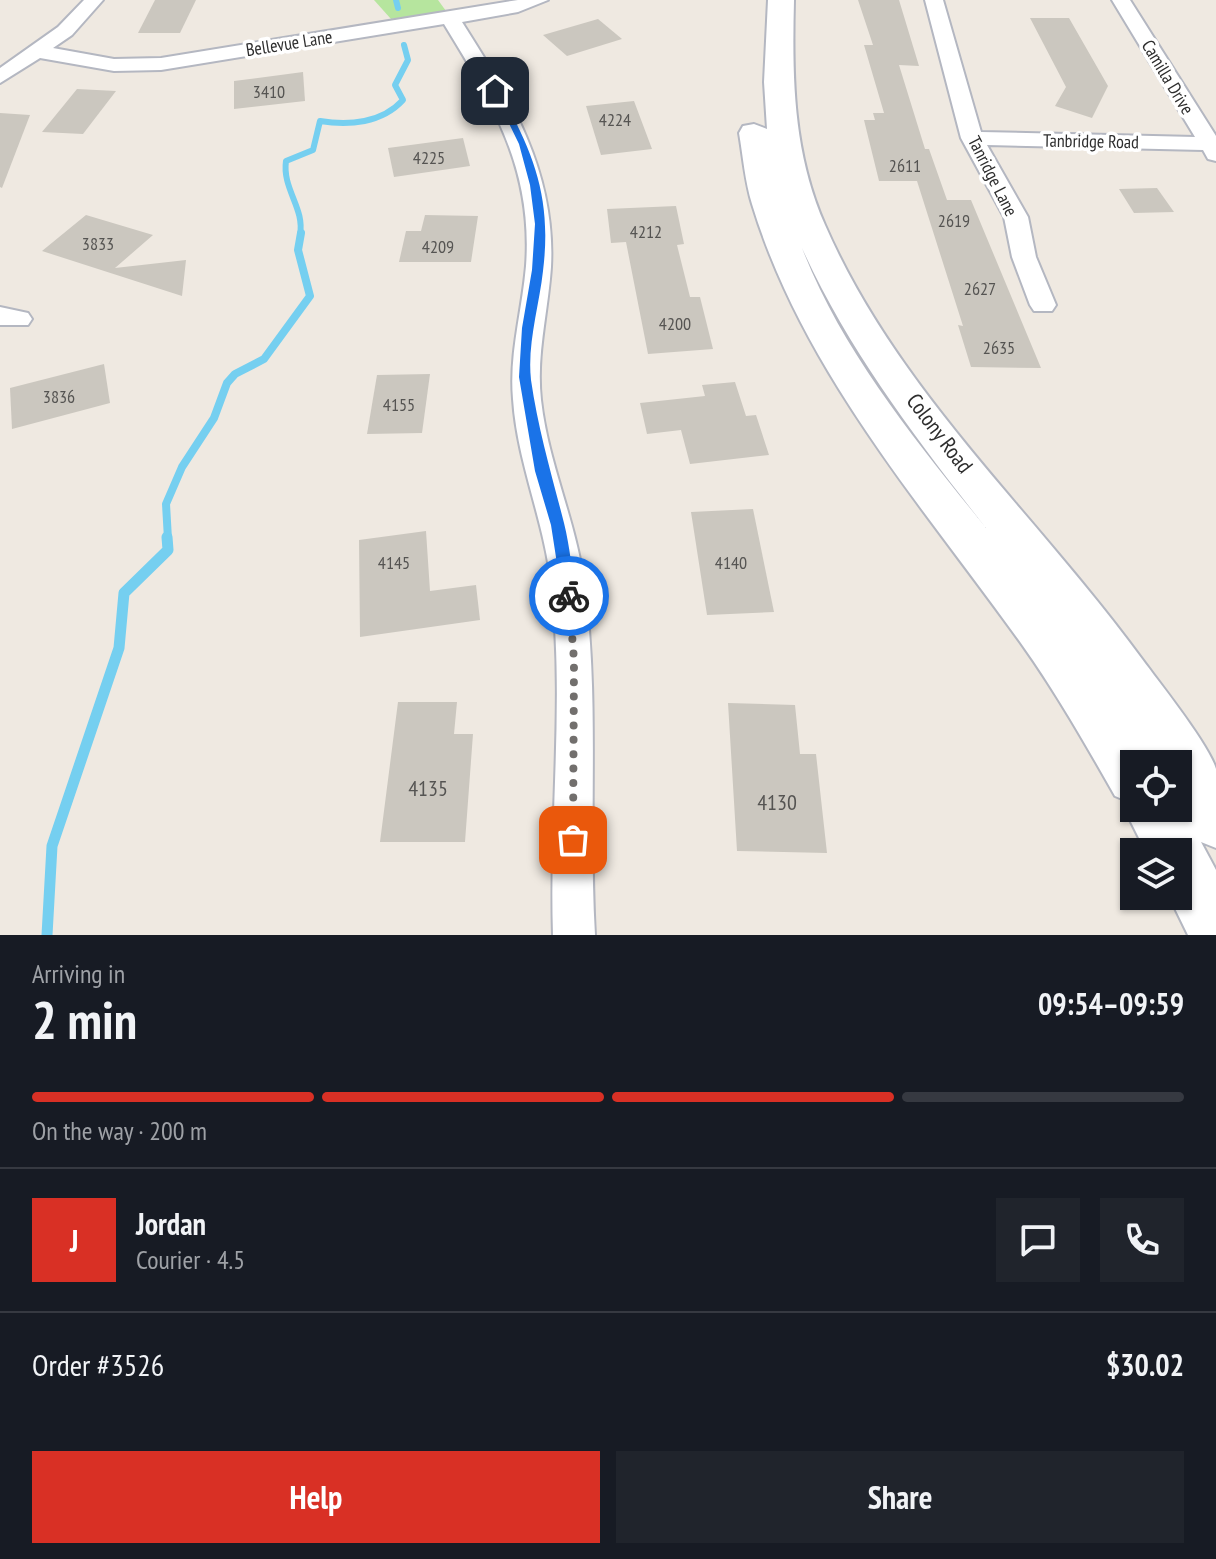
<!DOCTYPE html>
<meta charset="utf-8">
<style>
body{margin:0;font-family:"PT Sans Narrow",sans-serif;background:#20242c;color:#f1f3f6;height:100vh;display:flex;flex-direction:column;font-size:30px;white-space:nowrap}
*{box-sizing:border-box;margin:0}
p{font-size:26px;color:#9ea1a6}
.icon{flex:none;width:44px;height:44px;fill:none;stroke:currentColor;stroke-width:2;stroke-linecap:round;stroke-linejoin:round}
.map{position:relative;height:935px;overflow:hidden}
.sheet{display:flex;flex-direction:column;background:#171b24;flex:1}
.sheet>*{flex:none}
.buttons{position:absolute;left:1120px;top:750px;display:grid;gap:16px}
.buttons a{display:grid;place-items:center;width:72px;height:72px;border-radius:0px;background:#171b24;box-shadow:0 2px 6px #0004;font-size:40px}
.pin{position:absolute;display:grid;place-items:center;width:68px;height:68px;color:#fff;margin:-34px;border-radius:16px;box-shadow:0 4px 12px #0006}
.courier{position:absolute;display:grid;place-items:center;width:80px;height:80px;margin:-40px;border:6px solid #1a73e8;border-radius:50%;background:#fff;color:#222;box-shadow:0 2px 10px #0007}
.summary em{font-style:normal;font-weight:800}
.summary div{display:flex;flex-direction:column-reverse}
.summary{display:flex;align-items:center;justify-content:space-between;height:136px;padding:0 32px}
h1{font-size:52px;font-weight:800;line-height:60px}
.bar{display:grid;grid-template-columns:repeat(4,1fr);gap:12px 8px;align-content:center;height:96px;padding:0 32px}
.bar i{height:10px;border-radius:6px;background:#363941}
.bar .active{background:#d93025}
.bar p{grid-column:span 4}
.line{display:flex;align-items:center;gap:20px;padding:0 32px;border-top:2px solid #363941}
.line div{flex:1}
.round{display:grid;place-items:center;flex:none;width:84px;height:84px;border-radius:0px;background:#20242c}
.primary-button{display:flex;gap:16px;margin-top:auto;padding:16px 32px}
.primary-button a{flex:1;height:92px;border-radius:0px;background:#d93025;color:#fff;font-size:32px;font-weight:800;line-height:92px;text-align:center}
.primary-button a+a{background:#20242c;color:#f1f3f6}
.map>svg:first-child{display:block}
.green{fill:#b6e59e}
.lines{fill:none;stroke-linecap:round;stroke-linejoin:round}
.stream-far2{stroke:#75cff0;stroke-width:6}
.stream-far1{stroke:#75cff0;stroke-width:8}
.stream{stroke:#75cff0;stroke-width:11}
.building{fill:#cbc7bf}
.street-casing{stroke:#b4b7c1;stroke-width:4}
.secondary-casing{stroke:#b4b7c1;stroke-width:4}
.street{fill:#fff;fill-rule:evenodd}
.secondary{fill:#fff;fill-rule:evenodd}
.route{fill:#1a73e8}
.done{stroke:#726f6d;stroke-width:8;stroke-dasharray:0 14.4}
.labels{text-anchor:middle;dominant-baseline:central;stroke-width:7;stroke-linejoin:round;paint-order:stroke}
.far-street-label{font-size:18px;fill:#2e2e2e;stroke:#fff}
.number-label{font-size:18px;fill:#555452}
.street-label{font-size:22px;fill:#2e2e2e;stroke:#fff}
.near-number-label{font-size:22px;fill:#555452}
</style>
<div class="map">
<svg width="1216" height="935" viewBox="0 0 1216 935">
<rect width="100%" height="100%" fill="#efe9e1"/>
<!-- green -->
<polygon class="green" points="374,0 438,0 446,11 391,19"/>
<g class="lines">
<!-- stream-far2 -->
<g class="stream-far2">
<polyline points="396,0 398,8"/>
<path d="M300,235C305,208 282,189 286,161L313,150L320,121C349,126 382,123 403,100L395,85L408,60L404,45"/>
</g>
<!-- stream-far1 -->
<polyline class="stream-far1" points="168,539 166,504 182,467 214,418 227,383 235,374 264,359 310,296 298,250 301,233"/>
<!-- stream -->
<polyline class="stream" points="47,935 52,846 119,648 124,593 168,550 167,537"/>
</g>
<!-- building -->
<g class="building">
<polygon points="155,0 196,0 180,33 138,33"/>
<polygon points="858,0 899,0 919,66 899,65 925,149 929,149 947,200 971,200 1041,368 971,367 958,325 963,326 917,181 879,181 864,120 875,120 873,113 884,113 864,45 873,45"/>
<polygon points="1030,18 1069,18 1108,86 1092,118 1055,106 1066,87"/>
<polygon points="598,19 622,39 567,56 543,35"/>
<polygon points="303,72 305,101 234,109 234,81"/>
<polygon points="77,89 116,91 83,134 42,132"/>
<polygon points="634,101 652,149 601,155 586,106"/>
<polygon points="0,113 30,115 2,188 0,187"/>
<polygon points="463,138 470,166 394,177 388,148"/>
<polygon points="1157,188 1174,212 1134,213 1119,189"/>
<polygon points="676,206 684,244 677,245 690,297 700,297 713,349 648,354 626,242 611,243 607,209"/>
<polygon points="86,215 153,235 115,268 186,260 182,296 42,251"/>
<polygon points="425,215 478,216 471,262 399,262 406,231 421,231"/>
<polygon points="104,364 110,403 12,429 10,388"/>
<polygon points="430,374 422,433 367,434 377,375"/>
<polygon points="735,382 746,416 756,415 769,455 690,464 681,430 647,434 640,403 705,396 702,385"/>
<polygon points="753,509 774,612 707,615 691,512"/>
<polygon points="426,531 430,591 476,585 480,620 360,637 359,540"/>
<polygon points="398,702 457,702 454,734 473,734 465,842 380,842"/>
<polygon points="728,703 795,705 800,754 816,754 827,853 737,851"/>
</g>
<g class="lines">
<defs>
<g id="street">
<path d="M84,0H103L72,35L53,48L114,59L161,58L518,0H548L518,12L462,22C511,99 556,172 551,267C548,313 536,354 541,400C548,463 576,521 584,583C600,699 588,818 595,935H553C549,818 565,699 551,583C544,520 517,462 513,399C509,353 522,312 526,266C533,169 493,104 444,24L161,70L114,71L40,58L0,83V68L58,27Z"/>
<polygon points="925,0 943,0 981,132 1195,137 1112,0 1130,0 1216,136 1216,161 1208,159 1203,150 987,145 1028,217 1036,257 1056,305 1052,311 1034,311 1030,305 1012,257 1004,217 961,138"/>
<polygon points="0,307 28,313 32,319 28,325 0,325"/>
</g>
<path id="secondary" d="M768,0H794C792,78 793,153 825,225C897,391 1037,515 1142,659C1159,682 1209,745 1216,769C1216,788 1216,827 1216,848L1201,842L1216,870V935H1188L1169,896H1178V852H1146L1124,808L1127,801L1115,796C1086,745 1057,694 1023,646C923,506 803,372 752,204C745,182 743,156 739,133L743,126L754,124L767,129L764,82ZM802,248C848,350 917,440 986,528C917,442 842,352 802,248ZM1134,764H1178V808H1134Z"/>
</defs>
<!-- street casing -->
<use href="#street" class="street-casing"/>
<!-- secondary casing -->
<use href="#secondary" class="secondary-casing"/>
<!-- street -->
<use href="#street" class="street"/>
<!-- secondary -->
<use href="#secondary" class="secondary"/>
</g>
<!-- route -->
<path class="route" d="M492,89L499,91C534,153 552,198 543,271C539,307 527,344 531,380C538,429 552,476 564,523C570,547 572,572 576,596L569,602L562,596L551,525L535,471L519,377L522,328L532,270L535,224L530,185L519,144Z"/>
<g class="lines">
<!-- done -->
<polyline class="done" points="569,596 574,660 573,840"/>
</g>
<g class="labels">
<!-- far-street labels -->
<g class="far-street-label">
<text transform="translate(289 43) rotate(-9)">Bellevue Lane</text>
<text transform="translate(1168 77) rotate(59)">Camilla Drive</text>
<text transform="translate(1091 141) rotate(1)">Tanbridge Road</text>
<text transform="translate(993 176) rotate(63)">Tanridge Lane</text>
</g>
<!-- number labels -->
<g class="number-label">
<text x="269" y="91">3410</text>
<text x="615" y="119">4224</text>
<text x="429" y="157">4225</text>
<text x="905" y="165">2611</text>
<text x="954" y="220">2619</text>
<text x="646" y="231">4212</text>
<text x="98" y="243">3833</text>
<text x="438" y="246">4209</text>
<text x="980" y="288">2627</text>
<text x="675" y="323">4200</text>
<text x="999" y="347">2635</text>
<text x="59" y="396">3836</text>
<text x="399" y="404">4155</text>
<text x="394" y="562">4145</text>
<text x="731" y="562">4140</text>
</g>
<!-- street labels -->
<g class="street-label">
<text transform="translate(940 433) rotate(53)">Colony Road</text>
</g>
<!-- near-number labels -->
<g class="near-number-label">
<text x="428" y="788">4135</text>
<text x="777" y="802">4130</text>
</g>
</g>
</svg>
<div class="buttons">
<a><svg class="icon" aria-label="locate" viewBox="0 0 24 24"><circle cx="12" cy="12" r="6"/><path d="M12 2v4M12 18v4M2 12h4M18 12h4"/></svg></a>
<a><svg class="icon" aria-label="layers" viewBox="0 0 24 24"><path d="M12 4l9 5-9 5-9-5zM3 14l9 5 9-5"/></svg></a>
</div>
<div class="pin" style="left:573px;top:840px;background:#ea580c"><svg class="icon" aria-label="bag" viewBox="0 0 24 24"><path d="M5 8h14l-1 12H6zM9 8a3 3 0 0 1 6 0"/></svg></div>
<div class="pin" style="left:495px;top:91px;background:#1f2937"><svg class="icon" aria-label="home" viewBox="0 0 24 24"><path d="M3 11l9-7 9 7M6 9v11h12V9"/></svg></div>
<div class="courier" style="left:569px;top:596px"><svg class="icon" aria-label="bike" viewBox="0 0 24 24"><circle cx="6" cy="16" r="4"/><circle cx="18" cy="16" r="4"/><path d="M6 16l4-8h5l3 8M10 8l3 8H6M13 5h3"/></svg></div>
</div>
<section class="sheet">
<div class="summary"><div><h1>2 min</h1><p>Arriving in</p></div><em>09:54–09:59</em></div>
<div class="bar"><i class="active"></i><i class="active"></i><i class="active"></i><i></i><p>On the way · 200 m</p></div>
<div class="line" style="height:144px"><b class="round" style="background:#d93025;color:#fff">J</b><div><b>Jordan</b><p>Courier · 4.5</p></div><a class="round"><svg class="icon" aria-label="chat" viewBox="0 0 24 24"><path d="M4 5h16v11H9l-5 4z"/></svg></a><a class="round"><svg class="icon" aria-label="phone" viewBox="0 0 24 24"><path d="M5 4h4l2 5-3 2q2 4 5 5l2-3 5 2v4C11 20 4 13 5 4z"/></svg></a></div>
<div class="line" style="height:104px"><div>Order #3526</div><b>$30.02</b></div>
<div class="primary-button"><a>Help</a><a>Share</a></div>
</section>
